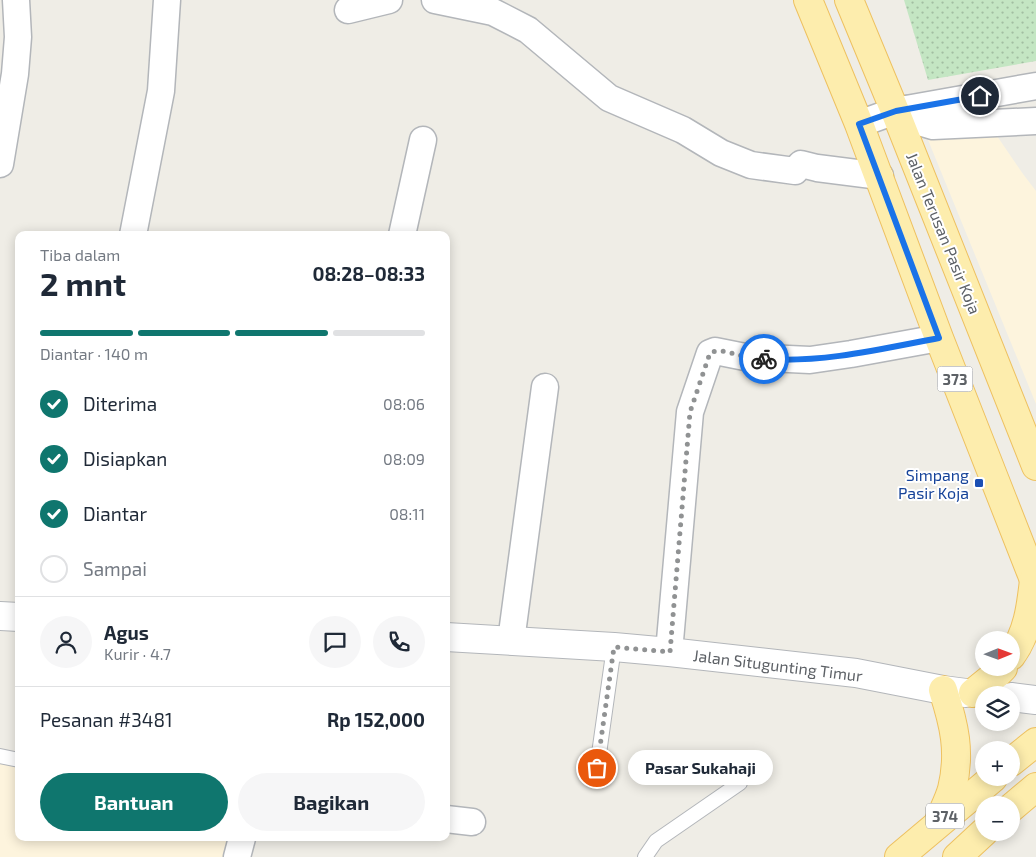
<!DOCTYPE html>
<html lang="id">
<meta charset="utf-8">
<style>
body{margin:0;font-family:"Exo 2",sans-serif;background:#f6f6f7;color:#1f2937;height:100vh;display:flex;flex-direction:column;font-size:19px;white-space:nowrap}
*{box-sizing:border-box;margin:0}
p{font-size:16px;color:#747a83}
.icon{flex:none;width:28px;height:28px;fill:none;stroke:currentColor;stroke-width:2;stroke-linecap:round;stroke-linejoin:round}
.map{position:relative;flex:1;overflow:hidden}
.details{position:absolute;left:15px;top:231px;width:435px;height:610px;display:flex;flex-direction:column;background:#fff;border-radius:10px;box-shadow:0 2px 12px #0003}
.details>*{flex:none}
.needle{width:32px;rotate:89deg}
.fabs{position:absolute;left:975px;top:631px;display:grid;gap:10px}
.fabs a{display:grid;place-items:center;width:45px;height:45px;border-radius:50%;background:#fff;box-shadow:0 2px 12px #0003;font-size:25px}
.pin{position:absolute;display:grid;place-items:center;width:42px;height:42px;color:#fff;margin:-21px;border:2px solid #fff;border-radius:50%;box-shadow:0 1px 5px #0007}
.courier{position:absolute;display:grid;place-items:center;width:50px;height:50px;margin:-25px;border:4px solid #1a73e8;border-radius:50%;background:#fff;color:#222;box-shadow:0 1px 6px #0007}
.bubble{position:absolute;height:35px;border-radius:18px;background:#fff;box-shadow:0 2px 12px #0003;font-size:16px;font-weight:700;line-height:35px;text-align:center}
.summary em{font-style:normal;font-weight:700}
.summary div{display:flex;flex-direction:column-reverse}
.summary{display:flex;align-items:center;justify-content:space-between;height:85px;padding:0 25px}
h1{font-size:32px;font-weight:700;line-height:38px}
.bar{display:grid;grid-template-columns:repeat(4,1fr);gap:8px 5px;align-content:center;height:60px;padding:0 25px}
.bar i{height:6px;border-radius:4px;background:#e0e1e3}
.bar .on{background:#0f766e}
.bar p{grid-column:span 4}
.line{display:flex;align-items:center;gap:12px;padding:0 25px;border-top:1px solid #e0e1e3}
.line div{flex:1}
.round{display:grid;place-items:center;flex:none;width:52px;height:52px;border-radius:26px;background:#f6f6f7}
ol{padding:0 25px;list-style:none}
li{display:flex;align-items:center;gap:15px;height:55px}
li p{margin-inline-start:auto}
li .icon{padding:5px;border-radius:50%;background:#0f766e;color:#fff;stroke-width:4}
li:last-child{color:#747a83}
li i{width:28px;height:28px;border:2px solid #e0e1e3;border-radius:50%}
.button{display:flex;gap:10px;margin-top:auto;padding:10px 25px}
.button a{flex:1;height:58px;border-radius:30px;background:#0f766e;color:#fff;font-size:20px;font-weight:700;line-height:58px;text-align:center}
.button a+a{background:#f6f6f7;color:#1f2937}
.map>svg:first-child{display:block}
.commercial{fill:#fdf4dd}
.grass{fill:url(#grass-dots)}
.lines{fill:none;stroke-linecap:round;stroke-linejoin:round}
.service-casing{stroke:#b3b6ba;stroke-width:16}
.minor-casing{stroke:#b3b6ba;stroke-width:29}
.tertiary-casing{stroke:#b3b6ba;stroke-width:30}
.primary-casing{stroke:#eec160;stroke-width:30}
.service{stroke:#fff;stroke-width:14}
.minor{stroke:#fff;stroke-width:26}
.tertiary{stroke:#fff;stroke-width:28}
.primary{stroke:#fdedad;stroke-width:28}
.done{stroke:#909293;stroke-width:5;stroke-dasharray:0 9}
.route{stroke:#1a73e8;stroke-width:6}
.transit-dot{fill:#1a4fb4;stroke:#fff;stroke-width:2}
.labels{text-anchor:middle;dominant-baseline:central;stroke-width:4;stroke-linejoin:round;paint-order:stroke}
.shield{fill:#fff;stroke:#8e9094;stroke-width:1}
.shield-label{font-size:15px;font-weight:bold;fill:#5d6166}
.street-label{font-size:16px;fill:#5d6166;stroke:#fff}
.transit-label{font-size:16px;fill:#164399;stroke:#fff;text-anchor:end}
</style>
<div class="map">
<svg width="1036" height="857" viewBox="0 0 1036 857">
<defs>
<pattern id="grass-dots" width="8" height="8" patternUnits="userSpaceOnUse" patternTransform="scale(1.25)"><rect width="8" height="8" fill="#c4e6c3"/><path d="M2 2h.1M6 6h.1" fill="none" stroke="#a2bea2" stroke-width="1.8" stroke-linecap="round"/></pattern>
</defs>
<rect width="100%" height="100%" fill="#efede6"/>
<!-- commercial -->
<g class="commercial">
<polygon points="995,133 1023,174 1036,191 1036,404 926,135"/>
<polygon points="0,759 19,764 19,838 233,838 228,857 0,857"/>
</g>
<!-- grass -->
<polygon class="grass" points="904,0 1036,0 1036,61 928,80"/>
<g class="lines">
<defs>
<g id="service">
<polyline points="0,756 19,760"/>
<polyline points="597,768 614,647"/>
<polyline points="645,857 656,841 740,783"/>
</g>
<g id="minor">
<polyline points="435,0 493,12 528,30 609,98 683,130 721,153 751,165 795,171 801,164 817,168 880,176"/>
<polyline points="348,10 389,0"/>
<polyline points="907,109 923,123 933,126 1036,121"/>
<polyline points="859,124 895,111 1036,86"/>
<polyline points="0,164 15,74 18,37 16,0"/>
<polyline points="133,235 161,91 167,0"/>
<polyline points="402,235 423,140"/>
<polyline points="511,641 545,387"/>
<polyline points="669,652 690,412 710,353 715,351 745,357 810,360 851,354 939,338"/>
<polyline points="446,819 472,822"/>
<polyline points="237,857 242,838"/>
</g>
<g id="tertiary">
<polyline points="0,616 19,617"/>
<polyline points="446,637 614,647 669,652 856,673 943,690 966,693"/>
<polyline points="1011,697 1036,700"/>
</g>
<g id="primary">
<polyline points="808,0 859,124 939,338 1036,585"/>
<polyline points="849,0 895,111 1036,466"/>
<path d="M1011,656C1028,633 1031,607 1034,580"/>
<polyline points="973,693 999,672 1003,668"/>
<polyline points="1011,762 1036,742"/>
<polyline points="1011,808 1036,787"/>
<path d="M939,821C943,811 949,800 952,789C961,752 954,724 943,690"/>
<polyline points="899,857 993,778"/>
<polyline points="957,857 984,832"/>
</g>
</defs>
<!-- service casing -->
<use href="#service" class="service-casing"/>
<!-- minor casing -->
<use href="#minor" class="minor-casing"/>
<!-- tertiary casing -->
<use href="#tertiary" class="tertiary-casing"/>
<!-- primary casing -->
<use href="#primary" class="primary-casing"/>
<!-- service -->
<use href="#service" class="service"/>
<!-- minor -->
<use href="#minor" class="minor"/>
<!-- tertiary -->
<use href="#tertiary" class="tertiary"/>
<!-- primary -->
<use href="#primary" class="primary"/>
</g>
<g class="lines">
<!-- done -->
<path class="done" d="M597,768L614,647L670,652L690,412L710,353C721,348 732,354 743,356C750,358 757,358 764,359"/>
<!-- route -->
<path class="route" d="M764,359C823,363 881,349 939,338L859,124L896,111L980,96"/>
</g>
<!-- markers -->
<rect class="transit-dot" x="974" y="478" width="10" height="10" rx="2.5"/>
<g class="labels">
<!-- shield labels -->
<g class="shield">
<rect x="937.5" y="366.5" width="35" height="25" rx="4"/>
<rect x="926" y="803.5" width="38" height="25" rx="4"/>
</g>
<g class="shield-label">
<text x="955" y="379">373</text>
<text x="945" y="816">374</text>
</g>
<!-- street labels -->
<g class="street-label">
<text transform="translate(944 233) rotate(68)">Jalan Terusan Pasir Koja</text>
<text transform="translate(778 665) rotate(7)">Jalan Situgunting Timur</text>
</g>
<!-- transit labels -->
<g class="transit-label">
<text x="969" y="474">Simpang<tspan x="969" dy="18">Pasir Koja</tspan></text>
</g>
</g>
</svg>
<div class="fabs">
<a><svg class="needle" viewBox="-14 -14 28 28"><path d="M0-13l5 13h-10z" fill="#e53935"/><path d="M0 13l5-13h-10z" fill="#747a83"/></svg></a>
<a><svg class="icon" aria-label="layers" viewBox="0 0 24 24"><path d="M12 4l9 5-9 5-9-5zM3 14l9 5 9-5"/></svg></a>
<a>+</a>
<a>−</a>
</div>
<div class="pin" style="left:597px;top:768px;background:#ea580c"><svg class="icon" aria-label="bag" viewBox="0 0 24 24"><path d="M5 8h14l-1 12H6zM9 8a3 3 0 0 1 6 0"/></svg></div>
<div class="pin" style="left:980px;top:96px;background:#1f2937"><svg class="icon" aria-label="home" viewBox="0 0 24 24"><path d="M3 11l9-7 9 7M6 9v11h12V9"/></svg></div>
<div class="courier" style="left:764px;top:359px"><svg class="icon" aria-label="bike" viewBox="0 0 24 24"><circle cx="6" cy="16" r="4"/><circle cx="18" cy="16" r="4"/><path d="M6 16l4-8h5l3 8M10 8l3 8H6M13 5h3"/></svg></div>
<div class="bubble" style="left:628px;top:750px;width:145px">Pasar Sukahaji</div>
<section class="details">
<div class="summary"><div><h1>2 mnt</h1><p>Tiba dalam</p></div><em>08:28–08:33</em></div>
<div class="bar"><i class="on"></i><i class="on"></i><i class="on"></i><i></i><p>Diantar · 140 m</p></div>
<ol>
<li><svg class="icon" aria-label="check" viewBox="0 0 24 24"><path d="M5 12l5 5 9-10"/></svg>Diterima<p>08:06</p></li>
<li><svg class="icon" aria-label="check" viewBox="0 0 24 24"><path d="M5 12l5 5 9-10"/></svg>Disiapkan<p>08:09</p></li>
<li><svg class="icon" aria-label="check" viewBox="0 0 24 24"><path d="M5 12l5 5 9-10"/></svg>Diantar<p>08:11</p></li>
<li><i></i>Sampai</li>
</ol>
<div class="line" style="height:90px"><a class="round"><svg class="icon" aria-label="person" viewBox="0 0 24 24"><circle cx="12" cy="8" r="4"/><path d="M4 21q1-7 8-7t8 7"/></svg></a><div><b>Agus</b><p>Kurir · 4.7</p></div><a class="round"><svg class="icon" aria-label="chat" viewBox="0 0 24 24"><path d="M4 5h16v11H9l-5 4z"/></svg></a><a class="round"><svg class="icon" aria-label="phone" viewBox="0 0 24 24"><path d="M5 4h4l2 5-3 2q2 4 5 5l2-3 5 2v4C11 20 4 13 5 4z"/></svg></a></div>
<div class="line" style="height:65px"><div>Pesanan #3481</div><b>Rp 152,000</b></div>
<div class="button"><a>Bantuan</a><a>Bagikan</a></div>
</section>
</div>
